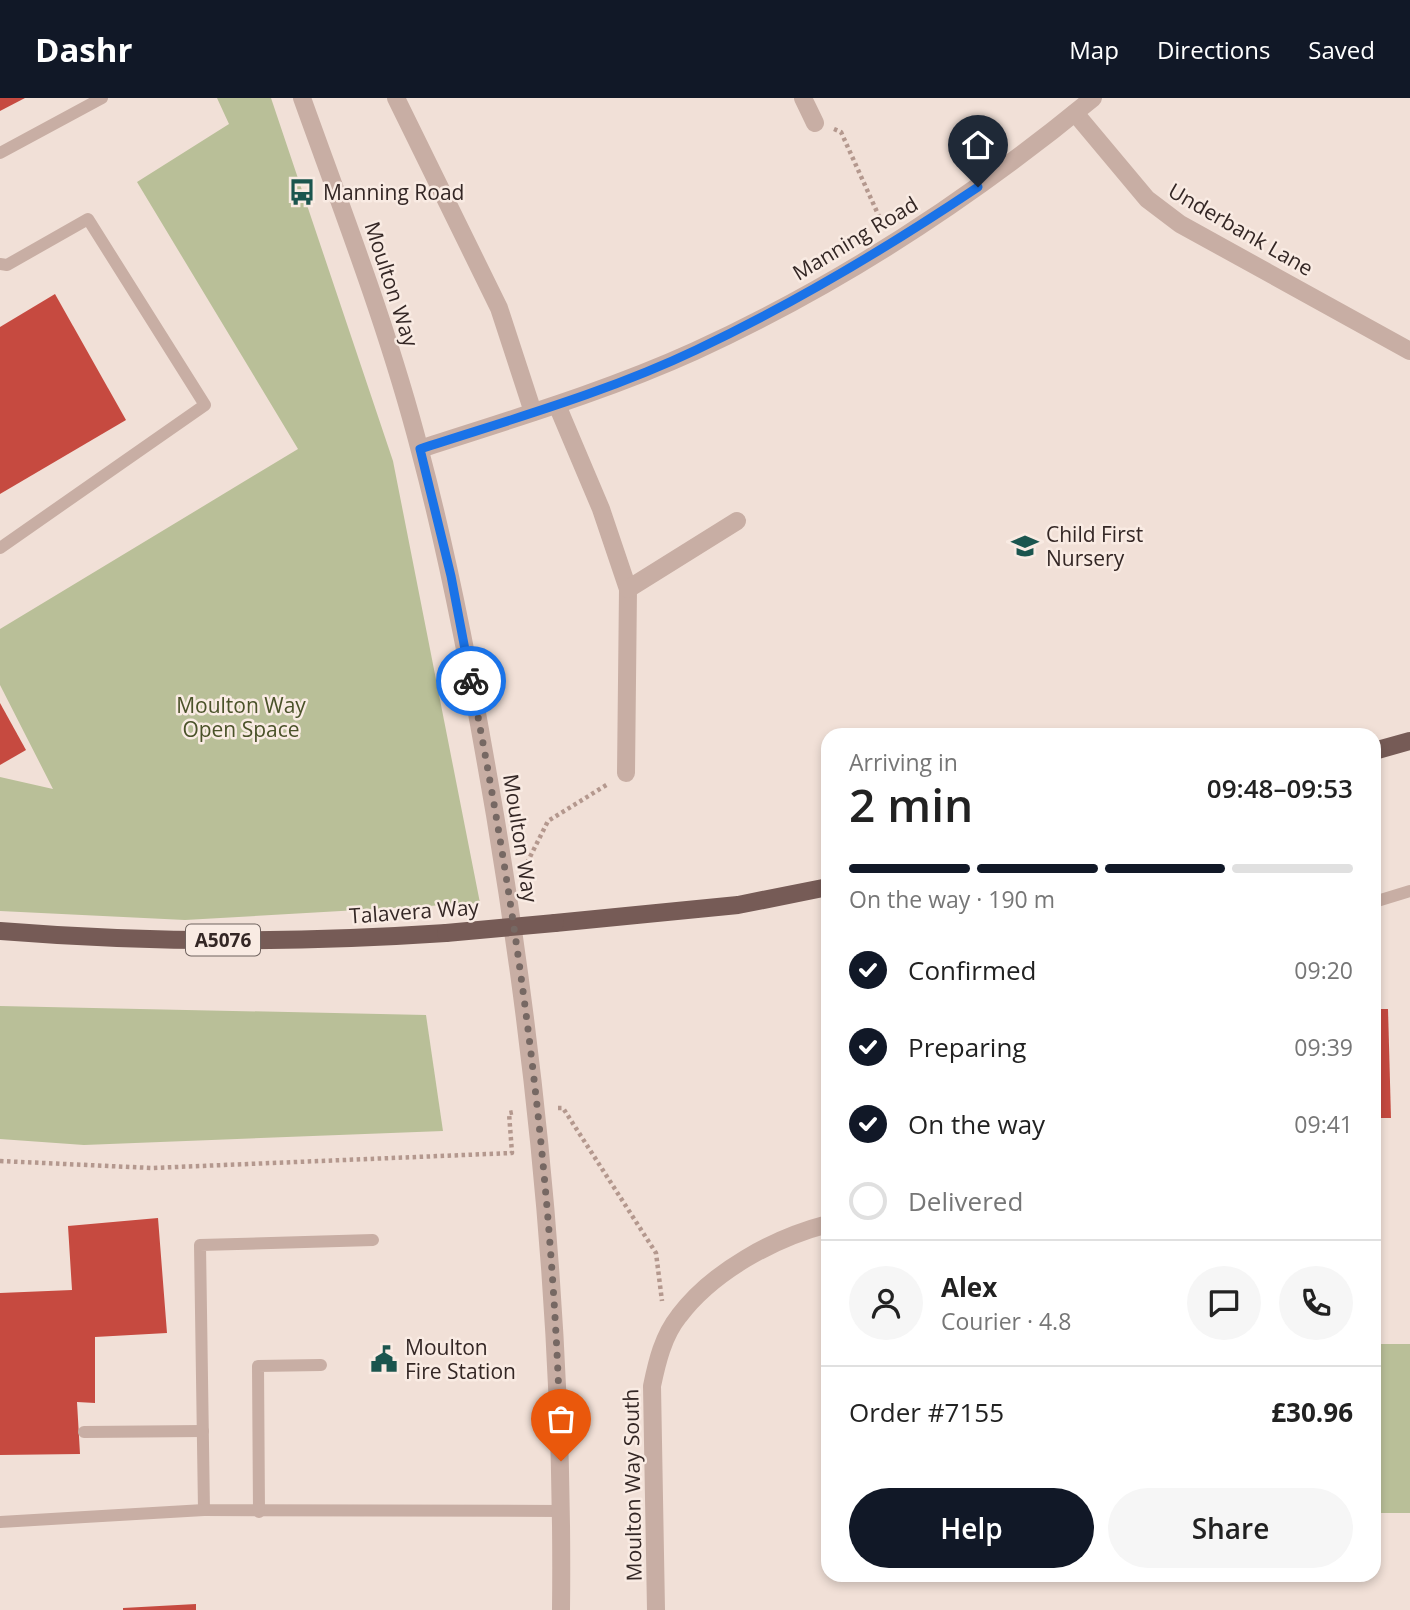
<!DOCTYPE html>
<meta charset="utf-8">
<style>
body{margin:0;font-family:"Open Sans",sans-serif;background:#f6f6f6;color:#222;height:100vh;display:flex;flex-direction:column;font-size:26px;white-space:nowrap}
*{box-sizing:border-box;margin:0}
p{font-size:23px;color:#767676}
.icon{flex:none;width:38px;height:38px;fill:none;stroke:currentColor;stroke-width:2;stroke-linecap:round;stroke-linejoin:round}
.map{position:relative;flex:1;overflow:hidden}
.sheet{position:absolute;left:821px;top:630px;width:560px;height:854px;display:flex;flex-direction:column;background:#fff;border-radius:21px;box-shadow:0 4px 10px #0003}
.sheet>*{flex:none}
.pin{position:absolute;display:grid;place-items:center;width:60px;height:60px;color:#fff;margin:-72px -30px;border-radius:50% 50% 50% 0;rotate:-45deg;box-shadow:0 0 7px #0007}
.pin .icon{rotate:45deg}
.courier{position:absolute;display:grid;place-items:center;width:70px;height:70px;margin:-35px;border:5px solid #1a73e8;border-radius:50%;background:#fff;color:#222;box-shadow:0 2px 9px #0007}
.overview em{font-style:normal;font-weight:600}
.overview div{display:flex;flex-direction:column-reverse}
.overview{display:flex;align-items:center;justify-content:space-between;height:119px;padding:0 28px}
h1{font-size:46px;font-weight:600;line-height:52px}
.bar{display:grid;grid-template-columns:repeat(4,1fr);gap:10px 7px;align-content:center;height:84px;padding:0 28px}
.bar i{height:9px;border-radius:5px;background:#e0e0e0}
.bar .active{background:#111827}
.bar p{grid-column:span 4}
.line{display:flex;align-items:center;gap:18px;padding:0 28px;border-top:2px solid #e0e0e0}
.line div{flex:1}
.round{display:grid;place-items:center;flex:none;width:74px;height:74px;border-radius:37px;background:#f6f6f6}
ol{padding:0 28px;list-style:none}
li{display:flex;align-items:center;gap:21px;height:77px}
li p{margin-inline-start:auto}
li .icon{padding:7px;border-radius:50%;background:#111827;color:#fff;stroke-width:4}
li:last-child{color:#767676}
li i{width:38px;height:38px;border:4px solid #e0e0e0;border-radius:50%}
.button{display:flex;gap:14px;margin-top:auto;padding:14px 28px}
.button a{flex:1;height:80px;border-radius:42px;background:#111827;color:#fff;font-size:28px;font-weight:600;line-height:80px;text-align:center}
.button a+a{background:#f6f6f6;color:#222}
header{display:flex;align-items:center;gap:42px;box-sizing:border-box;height:98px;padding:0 35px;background:#111827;color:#fff}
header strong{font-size:33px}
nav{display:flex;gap:38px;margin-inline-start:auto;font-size:24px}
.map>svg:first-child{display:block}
.green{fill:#b9bf98}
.building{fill:#c64a40}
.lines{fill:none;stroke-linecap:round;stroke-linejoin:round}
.path{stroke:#b4988e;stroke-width:4.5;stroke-dasharray:3.5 3.5;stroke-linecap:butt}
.service{stroke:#c8aea4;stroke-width:12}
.minor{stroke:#c8aea4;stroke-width:18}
.tertiary{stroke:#c8aea4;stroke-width:18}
.primary{stroke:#765b56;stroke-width:18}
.primary-bridge{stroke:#765b56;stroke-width:18}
.done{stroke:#766863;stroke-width:7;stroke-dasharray:0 12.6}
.route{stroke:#1a73e8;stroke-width:9}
.labels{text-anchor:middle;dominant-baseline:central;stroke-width:5;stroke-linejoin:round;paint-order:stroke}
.shield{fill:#f9ebe3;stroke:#6f625e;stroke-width:2}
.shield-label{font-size:19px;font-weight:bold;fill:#342725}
.poi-label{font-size:21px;fill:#342725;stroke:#f9ebe3;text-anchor:start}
.street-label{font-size:21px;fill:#342725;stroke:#f9ebe3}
.park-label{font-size:21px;fill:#4a5229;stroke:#f9ebe3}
</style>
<header>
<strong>Dashr</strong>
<nav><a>Map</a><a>Directions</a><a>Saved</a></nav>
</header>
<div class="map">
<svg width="1410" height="1512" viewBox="0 0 1410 1512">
<rect width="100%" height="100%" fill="#f1e0d7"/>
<!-- green -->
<g class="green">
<polygon points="217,0 271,0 393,363 480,805 185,822 0,813 0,679 53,691 0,587 0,531 298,351 137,84 229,26"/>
<polygon points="0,908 426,917 443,1033 84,1047 0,1041"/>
<rect x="1374" y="1246" width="36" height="169"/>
</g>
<!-- building -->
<g class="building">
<polygon points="0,0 25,0 0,13"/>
<polygon points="55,196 126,322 0,396 0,229"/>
<polygon points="0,605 26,652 0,667"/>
<polygon points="1374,911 1388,911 1391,1020 1374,1020"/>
<polygon points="158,1120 167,1235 95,1239 95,1305 77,1304 80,1356 0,1357 0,1195 72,1192 68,1128"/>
<polygon points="196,1506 196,1512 123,1512 123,1510"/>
</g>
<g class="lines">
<!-- path -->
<g class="path">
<polyline points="834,31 841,34 882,125"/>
<polyline points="527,765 548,723 608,686"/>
<polyline points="558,1010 563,1010 656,1155 662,1203"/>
<polyline points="0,1063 152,1070 512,1055 509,1015 514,1014"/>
</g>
<!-- service -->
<g class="service">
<polyline points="0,55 102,0"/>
<polyline points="0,166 7,167 88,121 205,307 0,450"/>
<polyline points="1374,804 1410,793"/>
<polyline points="373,1142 200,1147 204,1412 562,1413"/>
<polyline points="84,1334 203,1333"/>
<polyline points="259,1414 258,1268 321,1267"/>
<polyline points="0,1424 204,1412"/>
</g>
<!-- minor -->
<g class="minor">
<polyline points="396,0 499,210 533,314"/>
<polyline points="803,0 815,25"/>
<polyline points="1075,15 1147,101 1180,126 1410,253"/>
<polyline points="557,307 601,411 628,491 626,675"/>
<path d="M420,351C512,321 607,293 695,253C839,187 972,100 1093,0"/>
<polyline points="628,491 737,423"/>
<path d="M656,1512L652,1288C657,1264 663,1238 679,1218C713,1173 774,1140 828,1126"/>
</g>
<!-- tertiary -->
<path class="tertiary" d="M302,0C344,117 389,233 420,353C452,473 474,595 495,717C539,980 564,1245 561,1512"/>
<!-- primary -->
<g class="primary">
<polyline points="1374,653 1410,643"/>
<polyline points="555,825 738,807 828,789"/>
<path d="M0,833C148,845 297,845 446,835"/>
</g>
<!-- primary-bridge -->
<polyline class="primary-bridge" points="446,835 555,825"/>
</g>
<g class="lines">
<!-- done -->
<path class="done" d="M471,583C522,839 555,1102 561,1363"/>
<!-- route -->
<path class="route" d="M471,583L451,478L420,351C512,321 608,294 696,252C795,205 887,150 978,89"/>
</g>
<!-- icons -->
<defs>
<symbol id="bus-bare" viewBox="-9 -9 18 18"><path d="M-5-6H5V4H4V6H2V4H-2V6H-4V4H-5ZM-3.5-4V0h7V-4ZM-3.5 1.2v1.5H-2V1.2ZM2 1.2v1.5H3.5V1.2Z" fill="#1b554e" stroke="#f9ebe3" stroke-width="2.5" paint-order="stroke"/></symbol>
<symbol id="school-bare" viewBox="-9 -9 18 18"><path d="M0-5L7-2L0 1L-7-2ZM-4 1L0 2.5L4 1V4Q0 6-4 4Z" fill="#1b554e" stroke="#f9ebe3" stroke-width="2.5" paint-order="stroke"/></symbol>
<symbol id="civic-bare" viewBox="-9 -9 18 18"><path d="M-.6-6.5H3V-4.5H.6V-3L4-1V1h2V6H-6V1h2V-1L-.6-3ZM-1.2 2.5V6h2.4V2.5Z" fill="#1b554e" stroke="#f9ebe3" stroke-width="2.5" paint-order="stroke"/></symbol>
</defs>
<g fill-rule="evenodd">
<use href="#bus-bare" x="283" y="75" width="38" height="38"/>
<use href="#school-bare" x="1006" y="429" width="38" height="38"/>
<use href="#civic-bare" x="365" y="1242" width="38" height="38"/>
</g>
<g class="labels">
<!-- shield labels -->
<rect class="shield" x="186" y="826.5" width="74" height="31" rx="5"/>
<g class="shield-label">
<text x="223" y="842">A5076</text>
</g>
<!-- poi labels -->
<g class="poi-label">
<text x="323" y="94">Manning Road</text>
<text x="1046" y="436">Child First<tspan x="1046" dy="24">Nursery</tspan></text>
<text x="405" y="1249">Moulton<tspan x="405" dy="24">Fire Station</tspan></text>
</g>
<!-- street labels -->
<g class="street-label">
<text transform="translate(1241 131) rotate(30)">Underbank Lane</text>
<text transform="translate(855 140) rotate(-31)">Manning Road</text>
<text transform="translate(392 186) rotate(72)">Moulton Way</text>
<text transform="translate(521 740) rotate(81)">Moulton Way</text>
<text transform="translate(414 813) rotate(-4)">Talavera Way</text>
<text transform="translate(632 1387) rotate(-91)">Moulton Way South</text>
</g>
<!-- park labels -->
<g class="park-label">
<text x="241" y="607">Moulton Way<tspan x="241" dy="24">Open Space</tspan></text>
</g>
</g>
</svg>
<div class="pin" style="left:561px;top:1363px;background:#ea580c"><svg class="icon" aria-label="bag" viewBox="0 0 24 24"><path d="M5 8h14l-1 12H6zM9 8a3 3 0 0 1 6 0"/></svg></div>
<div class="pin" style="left:978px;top:89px;background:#1f2937"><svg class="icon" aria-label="home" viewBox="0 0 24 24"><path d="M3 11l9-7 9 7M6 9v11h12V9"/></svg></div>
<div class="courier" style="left:471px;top:583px"><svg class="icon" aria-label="bike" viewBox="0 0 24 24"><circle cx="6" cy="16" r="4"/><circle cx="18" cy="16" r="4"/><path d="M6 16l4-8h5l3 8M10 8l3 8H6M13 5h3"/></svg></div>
<section class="sheet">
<div class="overview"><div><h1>2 min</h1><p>Arriving in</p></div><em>09:48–09:53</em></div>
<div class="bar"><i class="active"></i><i class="active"></i><i class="active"></i><i></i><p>On the way · 190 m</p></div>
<ol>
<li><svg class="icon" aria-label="check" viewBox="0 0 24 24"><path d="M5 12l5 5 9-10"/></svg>Confirmed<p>09:20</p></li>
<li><svg class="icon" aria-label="check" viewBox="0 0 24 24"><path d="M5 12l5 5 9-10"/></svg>Preparing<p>09:39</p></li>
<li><svg class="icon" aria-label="check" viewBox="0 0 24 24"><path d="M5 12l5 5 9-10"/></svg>On the way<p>09:41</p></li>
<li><i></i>Delivered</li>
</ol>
<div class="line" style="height:126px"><a class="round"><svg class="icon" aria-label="person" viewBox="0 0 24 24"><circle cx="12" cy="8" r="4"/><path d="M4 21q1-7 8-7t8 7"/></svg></a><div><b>Alex</b><p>Courier · 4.8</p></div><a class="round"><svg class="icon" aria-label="chat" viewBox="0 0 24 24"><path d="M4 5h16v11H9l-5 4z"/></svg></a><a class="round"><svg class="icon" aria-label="phone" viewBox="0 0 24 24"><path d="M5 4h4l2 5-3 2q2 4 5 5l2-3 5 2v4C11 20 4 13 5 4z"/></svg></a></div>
<div class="line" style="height:91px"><div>Order #7155</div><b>£30.96</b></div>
<div class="button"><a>Help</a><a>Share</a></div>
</section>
</div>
